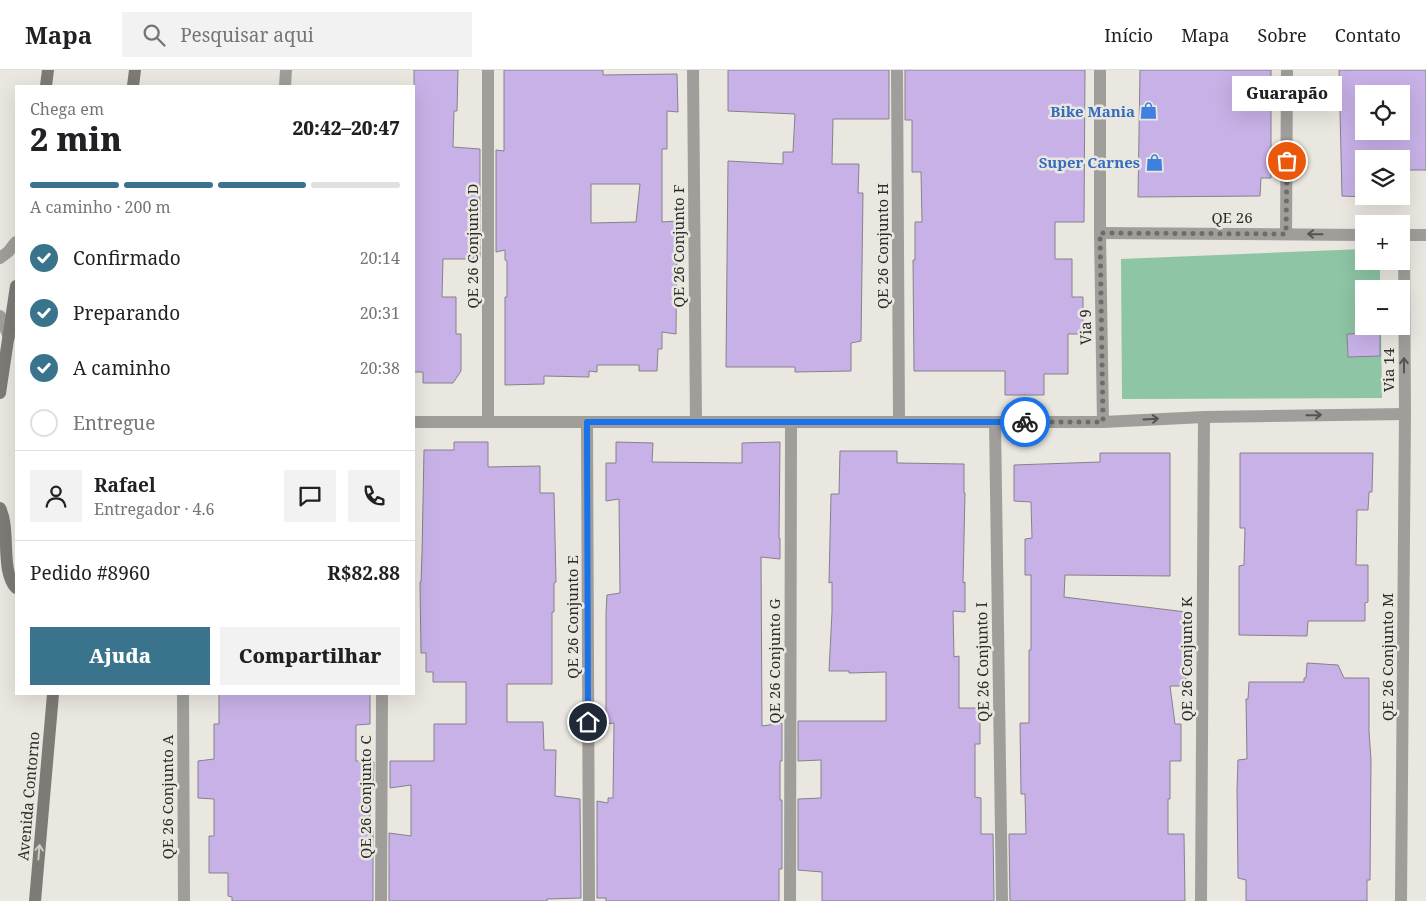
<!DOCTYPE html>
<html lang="pt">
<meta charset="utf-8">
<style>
body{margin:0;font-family:"Noto Serif",serif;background:#f2f2f2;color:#202124;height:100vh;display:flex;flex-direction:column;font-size:19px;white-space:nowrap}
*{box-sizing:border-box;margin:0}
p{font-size:16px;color:#757577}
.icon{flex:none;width:28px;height:28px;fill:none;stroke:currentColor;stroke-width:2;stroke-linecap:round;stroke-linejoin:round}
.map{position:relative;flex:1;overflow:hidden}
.sheet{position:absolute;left:15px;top:15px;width:400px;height:610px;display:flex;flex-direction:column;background:#fff;border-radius:0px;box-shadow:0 5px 20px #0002}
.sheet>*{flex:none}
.tools{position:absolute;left:1355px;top:15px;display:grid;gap:10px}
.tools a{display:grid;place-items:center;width:55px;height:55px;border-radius:0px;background:#fff;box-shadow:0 5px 20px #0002;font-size:25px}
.pin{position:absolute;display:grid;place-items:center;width:42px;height:42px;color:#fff;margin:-21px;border:2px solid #fff;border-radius:50%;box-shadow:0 1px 5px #0007}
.courier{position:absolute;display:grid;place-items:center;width:50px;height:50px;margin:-25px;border:4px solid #1a73e8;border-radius:50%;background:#fff;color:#222;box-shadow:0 1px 6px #0007}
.bubble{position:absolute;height:35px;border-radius:0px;background:#fff;box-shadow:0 5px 20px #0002;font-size:16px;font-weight:800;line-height:35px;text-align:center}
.overview em{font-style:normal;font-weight:800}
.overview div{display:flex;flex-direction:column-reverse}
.overview{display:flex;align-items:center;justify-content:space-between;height:85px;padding:0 15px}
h1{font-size:32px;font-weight:800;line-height:38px}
.bar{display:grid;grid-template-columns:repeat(4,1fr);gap:8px 5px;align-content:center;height:60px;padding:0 15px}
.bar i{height:6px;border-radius:4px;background:#e0e0e0}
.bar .active{background:#3a748c}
.bar p{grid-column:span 4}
.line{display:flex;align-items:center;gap:12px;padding:0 15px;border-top:1px solid #e0e0e0}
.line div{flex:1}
.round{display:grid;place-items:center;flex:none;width:52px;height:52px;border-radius:0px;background:#f2f2f2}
ol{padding:0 15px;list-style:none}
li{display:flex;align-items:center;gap:15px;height:55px}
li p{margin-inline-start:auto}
li .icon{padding:5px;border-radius:50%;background:#3a748c;color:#fff;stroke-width:4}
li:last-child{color:#757577}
li i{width:28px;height:28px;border:2px solid #e0e0e0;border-radius:50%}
.button{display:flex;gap:10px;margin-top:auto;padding:10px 15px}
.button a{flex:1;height:58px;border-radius:0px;background:#3a748c;color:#fff;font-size:20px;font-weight:800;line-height:58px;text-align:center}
.button a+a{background:#f2f2f2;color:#202124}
header{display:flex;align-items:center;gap:30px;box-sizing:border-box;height:70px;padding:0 25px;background:#fff;border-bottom:1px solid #e0e0e0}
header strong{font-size:24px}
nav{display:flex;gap:28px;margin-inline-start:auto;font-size:18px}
.search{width:350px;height:45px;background:#f2f2f2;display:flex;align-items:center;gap:12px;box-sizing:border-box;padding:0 18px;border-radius:0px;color:#757577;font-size:19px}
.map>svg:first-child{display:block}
.green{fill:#8dc5a5}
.building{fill:#c7b1e7;stroke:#85828a;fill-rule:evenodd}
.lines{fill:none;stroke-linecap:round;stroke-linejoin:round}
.street{stroke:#a09e9b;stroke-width:12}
.secondary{stroke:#7e7b77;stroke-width:12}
.oneway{stroke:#555450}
.oneway2{stroke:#ceccc5}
.done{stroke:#6e6d68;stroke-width:5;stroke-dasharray:0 9}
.route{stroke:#1a73e8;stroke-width:6}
.labels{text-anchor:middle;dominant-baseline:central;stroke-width:5;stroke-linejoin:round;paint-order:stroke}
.shop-label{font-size:15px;font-weight:bold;fill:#366cbe;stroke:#e9e7df;text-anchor:end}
.street-label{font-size:15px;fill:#2c2c28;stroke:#e9e7df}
</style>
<header>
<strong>Mapa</strong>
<div class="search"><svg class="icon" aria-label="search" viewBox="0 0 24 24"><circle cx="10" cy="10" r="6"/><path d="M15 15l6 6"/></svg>Pesquisar aqui</div>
<nav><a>Início</a><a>Mapa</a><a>Sobre</a><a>Contato</a></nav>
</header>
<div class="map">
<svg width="1426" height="831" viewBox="0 0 1426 831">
<rect width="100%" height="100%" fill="#e9e7df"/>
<!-- green -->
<polygon class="green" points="1364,179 1364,191 1380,191 1380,219 1364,219 1364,256 1381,256 1382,328 1122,329 1121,189"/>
<!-- building -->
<g class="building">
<polygon points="414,0 458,0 457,41 454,41 453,77 480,79 480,187 470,189 443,189 442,227 456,227 456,264 461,264 461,301 453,313 423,313 423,302 414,302"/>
<path d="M504,0H603V5L677,4L678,42L667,41V79H662V152L677,151L676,264L662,262V279H658L657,301H639V295H597V302L589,301V307L544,306V314L505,315V227H507V191L505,190V180L496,182V80L504,81ZM591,114H640L636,152L591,153Z"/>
<polygon points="728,0 889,0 889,49 833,49 832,94 859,94 858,123 863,123 861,271 851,273 851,301 795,302 795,297 726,297 728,91 783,94 783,82 793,82 795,44 728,41"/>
<polygon points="905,0 1085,0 1084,152 1055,152 1055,189 1072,189 1072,227 1083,227 1083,264 1068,264 1068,304 1044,304 1044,325 1005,325 1005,301 914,301 913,190 915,190 915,152 922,152 921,102 912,102 912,50 905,50"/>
<polygon points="1140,0 1271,0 1271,108 1261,108 1260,126 1138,127"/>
<path d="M1339,0H1426V100H1401V89H1364V127L1342,126ZM1364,24H1401V61H1364Z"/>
<polygon points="1380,263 1380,286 1348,287 1347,264"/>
<polygon points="454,372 488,372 488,397 540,396 540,423 554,423 556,512 554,513 554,542 552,542 552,614 507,614 507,652 543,652 544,680 556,680 555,726 580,729 581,828 547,829 547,831 389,831 389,763 411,766 411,715 390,718 390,691 434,691 434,654 466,654 466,612 433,612 433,602 426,602 426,583 421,583 420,512 421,512 422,483 424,380 454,380"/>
<polygon points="616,372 653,373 652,392 742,393 742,373 780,372 779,468 780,468 780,489 761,487 762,656 782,653 782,691 780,691 780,730 782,730 782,799 779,799 779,831 606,831 606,828 597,828 597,731 608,733 608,728 613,728 614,653 606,654 606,542 607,525 620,523 619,429 606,431 606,393 616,393"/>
<polygon points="840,381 897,381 897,393 964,394 964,423 965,423 963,513 965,512 965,542 953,541 954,587 959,586 959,638 980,638 980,674 975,674 975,727 981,728 981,764 993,764 994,831 822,831 822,802 798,800 798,729 821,728 821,690 798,691 798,651 886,651 886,602 849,603 849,601 829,601 832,542 832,512 829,513 831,424 839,424"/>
<polygon points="1100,383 1170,383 1170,506 1065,505 1064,527 1186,542 1186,616 1170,616 1175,654 1181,654 1181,691 1170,691 1170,729 1168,729 1168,764 1184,764 1185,831 1010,831 1009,764 1026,764 1025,724 1021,724 1020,653 1029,653 1029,580 1031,580 1031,505 1025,505 1025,469 1032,468 1031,432 1014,431 1014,395 1100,392"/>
<polygon points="1240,383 1373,383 1372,422 1369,422 1368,440 1357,440 1356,495 1368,495 1368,532 1365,533 1365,551 1308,551 1307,566 1239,565 1239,496 1244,495 1245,458 1240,458"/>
<polygon points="1307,593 1338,595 1344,608 1369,608 1369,661 1371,690 1370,810 1367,810 1367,831 1246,831 1246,810 1238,808 1237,720 1238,690 1247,689 1246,629 1248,629 1249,612 1304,612 1304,608 1306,608"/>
<polygon points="219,624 370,624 370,654 356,655 356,691 371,691 371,692 374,692 373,720 370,721 370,761 373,761 373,831 232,831 232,827 228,826 228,803 209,803 209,766 214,766 214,729 198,728 198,691 214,689 214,654 219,654"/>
</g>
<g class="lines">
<!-- street -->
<g class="street">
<polyline points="488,0 488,352"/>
<polyline points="693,0 696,352"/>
<polyline points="897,0 899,352"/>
<polyline points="1100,0 1100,163 1103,352"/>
<polyline points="285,16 286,0"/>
<polyline points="1100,163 1364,165"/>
<polyline points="1286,164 1287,0"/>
<polyline points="1401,165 1426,165"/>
<polyline points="0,188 8,182 16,172"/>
<polyline points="0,246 9,267"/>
<polyline points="414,352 1103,352 1204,347 1405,344"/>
<polyline points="587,352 589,831"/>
<polyline points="995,352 1002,831"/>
<polyline points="183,624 184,831"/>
<polyline points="381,831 382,624"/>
<polyline points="790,831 791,352"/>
<polyline points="1201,831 1204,347"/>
<polyline points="1401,831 1405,344 1404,165"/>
</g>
<!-- secondary -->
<g class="secondary">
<polyline points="46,16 48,0"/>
<polyline points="133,16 135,0"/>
<polyline points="0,323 16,216"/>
<path d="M0,438C11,460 0,501 16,518"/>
<polyline points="35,831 53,624"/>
</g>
</g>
<!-- one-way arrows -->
<defs><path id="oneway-shaft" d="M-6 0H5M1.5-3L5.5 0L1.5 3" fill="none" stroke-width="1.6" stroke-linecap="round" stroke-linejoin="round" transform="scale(1.25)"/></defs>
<g class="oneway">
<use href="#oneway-shaft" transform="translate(1315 164) rotate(-179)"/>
<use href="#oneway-shaft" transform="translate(1404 295) rotate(-90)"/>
<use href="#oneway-shaft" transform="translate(1314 345) rotate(-1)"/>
<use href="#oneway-shaft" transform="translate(1151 349) rotate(-3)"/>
</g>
<use class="oneway2" href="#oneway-shaft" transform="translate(39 782) rotate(-85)"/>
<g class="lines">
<!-- done -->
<polyline class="done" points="1025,352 1103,352 1100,163 1286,164 1287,91"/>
<!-- route -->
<polyline class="route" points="588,652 587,352 1025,352"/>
</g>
<!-- icons -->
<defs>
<symbol id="shop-bare" viewBox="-9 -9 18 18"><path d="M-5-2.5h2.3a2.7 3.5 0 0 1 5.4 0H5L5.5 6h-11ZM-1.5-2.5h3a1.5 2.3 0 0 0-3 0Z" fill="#3f7fe0" stroke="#e9e7df" stroke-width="2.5" paint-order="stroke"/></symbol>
</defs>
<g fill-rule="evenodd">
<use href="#shop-bare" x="1136" y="28" width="25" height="25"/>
<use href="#shop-bare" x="1142" y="80" width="25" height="25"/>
</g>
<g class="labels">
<!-- shop labels -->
<g class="shop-label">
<text x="1135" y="41">Bike Mania</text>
<text x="1140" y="92">Super Carnes</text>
</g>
<!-- street labels -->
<g class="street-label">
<text x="1232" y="147">QE 26</text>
<text transform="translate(472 176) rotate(-90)">QE 26 Conjunto D</text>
<text transform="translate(678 176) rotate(-90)">QE 26 Conjunto F</text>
<text transform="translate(882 176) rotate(-90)">QE 26 Conjunto H</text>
<text transform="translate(1085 257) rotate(-91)">Via 9</text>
<text transform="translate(1388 300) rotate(-90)">Via 14</text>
<text transform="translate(572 547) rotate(-90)">QE 26 Conjunto E</text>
<text transform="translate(1387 587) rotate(-90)">QE 26 Conjunto M</text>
<text transform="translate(1186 589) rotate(-90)">QE 26 Conjunto K</text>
<text transform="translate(774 591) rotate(-90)">QE 26 Conjunto G</text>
<text transform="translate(982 592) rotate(-91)">QE 26 Conjunto I</text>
<text transform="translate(28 726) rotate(-85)">Avenida Contorno</text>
<text transform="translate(167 727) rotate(-90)">QE 26 Conjunto A</text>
<text transform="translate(365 727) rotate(-90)">QE 26 Conjunto C</text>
</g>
</g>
</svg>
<div class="tools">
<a><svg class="icon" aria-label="locate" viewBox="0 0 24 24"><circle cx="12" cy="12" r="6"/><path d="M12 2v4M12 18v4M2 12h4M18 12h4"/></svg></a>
<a><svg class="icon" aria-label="layers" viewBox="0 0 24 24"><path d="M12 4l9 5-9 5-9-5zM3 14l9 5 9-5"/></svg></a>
<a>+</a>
<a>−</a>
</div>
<div class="pin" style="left:1287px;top:91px;background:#ea580c"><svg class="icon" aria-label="bag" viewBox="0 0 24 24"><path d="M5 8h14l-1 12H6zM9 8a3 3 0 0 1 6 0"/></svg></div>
<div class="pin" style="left:588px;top:652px;background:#1f2937"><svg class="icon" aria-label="home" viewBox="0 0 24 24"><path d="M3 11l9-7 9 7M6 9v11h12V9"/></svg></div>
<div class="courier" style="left:1025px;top:352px"><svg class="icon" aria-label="bike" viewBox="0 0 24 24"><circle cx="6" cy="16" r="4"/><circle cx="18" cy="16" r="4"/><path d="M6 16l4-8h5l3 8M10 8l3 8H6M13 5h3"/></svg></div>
<div class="bubble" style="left:1232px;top:6px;width:110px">Guarapão</div>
<section class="sheet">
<div class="overview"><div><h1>2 min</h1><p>Chega em</p></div><em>20:42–20:47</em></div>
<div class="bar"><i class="active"></i><i class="active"></i><i class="active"></i><i></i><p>A caminho · 200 m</p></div>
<ol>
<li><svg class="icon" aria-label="check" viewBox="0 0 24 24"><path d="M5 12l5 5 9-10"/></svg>Confirmado<p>20:14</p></li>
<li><svg class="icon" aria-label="check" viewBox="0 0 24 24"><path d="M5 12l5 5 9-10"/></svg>Preparando<p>20:31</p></li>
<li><svg class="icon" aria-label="check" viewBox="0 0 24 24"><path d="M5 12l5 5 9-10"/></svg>A caminho<p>20:38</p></li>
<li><i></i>Entregue</li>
</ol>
<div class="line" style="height:90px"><a class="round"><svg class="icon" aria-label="person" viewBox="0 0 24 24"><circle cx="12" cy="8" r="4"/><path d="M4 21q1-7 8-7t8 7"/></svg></a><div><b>Rafael</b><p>Entregador · 4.6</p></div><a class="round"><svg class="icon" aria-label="chat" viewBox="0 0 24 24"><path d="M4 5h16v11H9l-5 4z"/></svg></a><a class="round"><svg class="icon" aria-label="phone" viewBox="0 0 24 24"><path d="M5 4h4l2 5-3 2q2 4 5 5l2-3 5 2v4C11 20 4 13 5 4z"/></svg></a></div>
<div class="line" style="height:65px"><div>Pedido #8960</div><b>R$82.88</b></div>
<div class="button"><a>Ajuda</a><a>Compartilhar</a></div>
</section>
</div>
